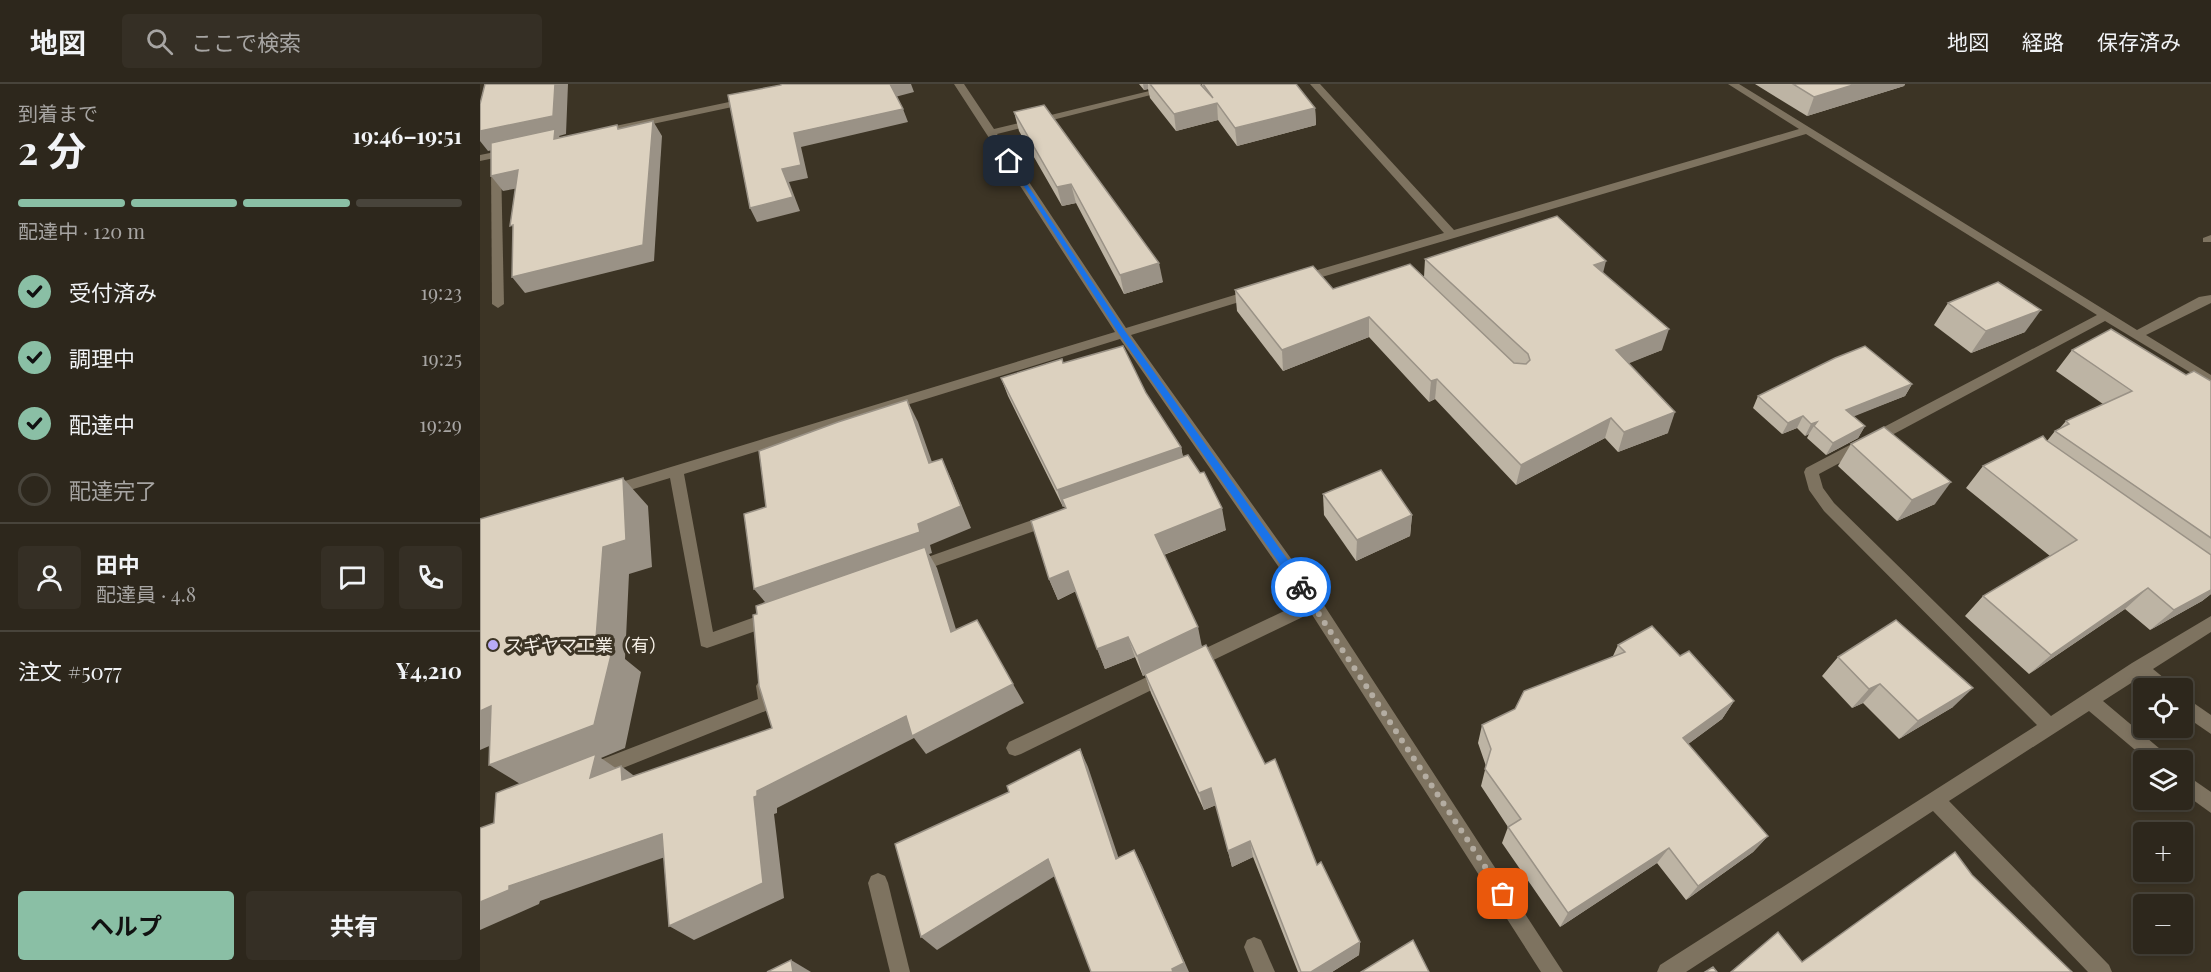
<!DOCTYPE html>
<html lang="ja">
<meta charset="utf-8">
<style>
body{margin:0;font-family:"Playfair Display","Noto Sans JP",serif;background:#352f25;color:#f1f3f6;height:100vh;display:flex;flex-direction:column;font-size:22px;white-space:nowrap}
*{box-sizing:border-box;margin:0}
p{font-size:20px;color:#a7a5a3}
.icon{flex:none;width:33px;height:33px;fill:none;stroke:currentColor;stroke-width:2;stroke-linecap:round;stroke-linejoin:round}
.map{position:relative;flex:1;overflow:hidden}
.side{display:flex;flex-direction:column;background:#2d271c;width:480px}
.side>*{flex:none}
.buttons{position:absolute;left:1653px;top:594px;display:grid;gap:12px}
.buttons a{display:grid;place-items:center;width:60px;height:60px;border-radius:6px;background:#2d271c;box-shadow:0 3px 9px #0003,0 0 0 2px #48443b;font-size:30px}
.pin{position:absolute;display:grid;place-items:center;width:51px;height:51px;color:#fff;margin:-26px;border-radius:12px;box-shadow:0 3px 9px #0006}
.courier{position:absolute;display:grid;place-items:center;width:60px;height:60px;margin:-30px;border:4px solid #1a73e8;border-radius:50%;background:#fff;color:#222;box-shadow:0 2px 8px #0007}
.overview em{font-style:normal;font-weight:700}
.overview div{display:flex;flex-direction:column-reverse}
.overview{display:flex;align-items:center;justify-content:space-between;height:102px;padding:0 18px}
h1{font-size:39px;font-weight:700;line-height:45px}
.bar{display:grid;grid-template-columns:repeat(4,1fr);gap:9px 6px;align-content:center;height:72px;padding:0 18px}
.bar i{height:8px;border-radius:4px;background:#48443b}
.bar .selected{background:#8abfa5}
.bar p{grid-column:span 4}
.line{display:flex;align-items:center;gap:15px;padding:0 18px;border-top:2px solid #48443b}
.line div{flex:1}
.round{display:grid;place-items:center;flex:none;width:63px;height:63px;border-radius:6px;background:#352f25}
ol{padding:0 18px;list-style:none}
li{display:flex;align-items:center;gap:18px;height:66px}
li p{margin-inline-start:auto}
li .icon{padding:6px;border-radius:50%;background:#8abfa5;color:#111;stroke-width:4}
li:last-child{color:#a7a5a3}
li i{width:33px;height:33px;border:3px solid #48443b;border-radius:50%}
.cta{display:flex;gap:12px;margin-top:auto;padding:12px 18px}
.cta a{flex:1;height:69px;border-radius:6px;background:#8abfa5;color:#111;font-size:24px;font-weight:700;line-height:69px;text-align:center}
.cta a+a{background:#352f25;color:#f1f3f6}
header{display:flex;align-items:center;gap:36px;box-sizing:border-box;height:84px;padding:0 30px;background:#2d271c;border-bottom:2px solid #48443b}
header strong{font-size:28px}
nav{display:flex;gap:33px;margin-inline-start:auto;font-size:21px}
.search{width:420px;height:54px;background:#352f25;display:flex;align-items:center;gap:15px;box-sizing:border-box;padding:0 21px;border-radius:6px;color:#a7a5a3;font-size:22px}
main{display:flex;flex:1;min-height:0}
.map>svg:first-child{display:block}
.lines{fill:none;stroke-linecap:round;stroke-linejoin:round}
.street{fill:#7e7360;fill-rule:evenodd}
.wall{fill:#bdb4a4}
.shaded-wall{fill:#9a9286}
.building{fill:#dcd1bf;stroke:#9a9286;stroke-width:1.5}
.route{fill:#1a73e8}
.done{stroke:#b4ada2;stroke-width:6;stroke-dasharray:0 10.8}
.poi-dot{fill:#b8abf7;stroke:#3c3425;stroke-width:2}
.labels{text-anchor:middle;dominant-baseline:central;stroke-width:6;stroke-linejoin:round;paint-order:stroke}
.poi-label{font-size:18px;fill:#f4eee5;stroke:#3c3425;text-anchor:start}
</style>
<header>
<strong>地図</strong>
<div class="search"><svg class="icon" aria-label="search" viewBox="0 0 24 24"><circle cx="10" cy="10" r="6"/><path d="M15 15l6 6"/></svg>ここで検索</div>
<nav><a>地図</a><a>経路</a><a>保存済み</a></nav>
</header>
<main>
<section class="side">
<div class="overview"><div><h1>2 分</h1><p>到着まで</p></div><em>19:46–19:51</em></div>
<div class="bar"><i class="selected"></i><i class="selected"></i><i class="selected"></i><i></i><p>配達中 · 120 m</p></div>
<ol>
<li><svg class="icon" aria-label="check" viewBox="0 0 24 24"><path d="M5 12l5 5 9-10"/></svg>受付済み<p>19:23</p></li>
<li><svg class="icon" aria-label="check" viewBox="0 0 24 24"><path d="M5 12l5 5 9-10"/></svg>調理中<p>19:25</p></li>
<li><svg class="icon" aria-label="check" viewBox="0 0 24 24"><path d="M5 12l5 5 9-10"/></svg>配達中<p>19:29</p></li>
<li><i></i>配達完了</li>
</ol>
<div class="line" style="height:108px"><a class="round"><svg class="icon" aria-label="person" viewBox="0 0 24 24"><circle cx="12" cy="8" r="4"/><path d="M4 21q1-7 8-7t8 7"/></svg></a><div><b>田中</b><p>配達員 · 4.8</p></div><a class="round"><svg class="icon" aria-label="chat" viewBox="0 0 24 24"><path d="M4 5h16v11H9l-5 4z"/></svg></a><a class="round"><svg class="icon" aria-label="phone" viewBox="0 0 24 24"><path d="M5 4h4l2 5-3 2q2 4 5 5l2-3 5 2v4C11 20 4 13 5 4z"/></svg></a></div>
<div class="line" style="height:78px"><div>注文 #5077</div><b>¥4,210</b></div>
<div class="cta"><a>ヘルプ</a><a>共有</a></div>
</section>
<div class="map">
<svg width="1731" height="888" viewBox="0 0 1731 888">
<rect width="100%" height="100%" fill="#3c3425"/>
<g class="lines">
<!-- street -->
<g class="street">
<polygon points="474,0 484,0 514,45 698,0 714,0 517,50 646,244 771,206 779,206 779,212 651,251 840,515 1083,888 1061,888 831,529 719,583 713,585 707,583 705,578 707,573 823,518 640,255 204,390 233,548 292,527 298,529 300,534 298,539 233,562 227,564 221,562 190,394 130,412 125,411 123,407 125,403 635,248"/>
<polygon points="830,0 840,0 974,146 1319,45 1248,0 1259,0 1657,246 1719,213 1731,211 1731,219 1666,251 1731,291 1731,301 1625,237 1339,390 1343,404 1354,419 1571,632 1652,579 1731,532 1731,548 1673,585 1690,599 1692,604 1672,604 1659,594 1623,617 1686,670 1689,676 1667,676 1609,627 1469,717 1629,881 1632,888 1608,888 1453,727 1206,888 1177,888 1180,881 1557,641 1344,427 1329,406 1324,388 1326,384 1617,231 1326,50 825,198 817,198 817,192 964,149"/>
<polygon points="268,14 273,17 271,19 121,51 116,48 121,45"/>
<polygon points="30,65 35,68 34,70 0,77 0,71"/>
<polygon points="16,77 21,80 24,220 18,224 12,220 11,80"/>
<polygon points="1731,151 1731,158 1723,158 1723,154"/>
<polygon points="572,429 577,431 579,435 577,439 433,490 428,488 425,484 428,480"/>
<polygon points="686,584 692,586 694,591 692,596 541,670 535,672 529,670 526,664 529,658"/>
<path d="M285,594L291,597C295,605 297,616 293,624L113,696L107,693L104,687L107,681L278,615L276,602L279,597Z"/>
<polygon points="1702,611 1731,631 1731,650 1702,630"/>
<polygon points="1702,688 1731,708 1731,729 1702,708"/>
<polygon points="398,789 405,792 408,799 430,888 410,888 388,799 391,792"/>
<polygon points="774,853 781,856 795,888 774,888 764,863 767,856"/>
</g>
</g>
<!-- wall -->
<g class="wall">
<polygon points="659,0 720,0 722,3 722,0 816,0 835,24 836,41 757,62 738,36 696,47 670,14 668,5 664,6"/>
<polygon points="1275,0 1425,0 1424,2 1327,32"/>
<polygon points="534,28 683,198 644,210 596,119 582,122 539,47"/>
<polygon points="945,175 1123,189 1182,266 1148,279 1188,349 1138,368 1125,354 1036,401 955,315 949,318 889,253 803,287 757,227 755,206 853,205 944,193"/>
<polygon points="1468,219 1545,248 1491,269 1454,241"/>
<polygon points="1592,266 1731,297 1731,510 1722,517 1670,546 1645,525 1549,590 1485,532 1503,512 1570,472 1486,404 1503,382 1567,357 1575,347 1579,345 1586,337 1623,320 1576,287"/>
<polygon points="583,279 666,309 701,363 703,373 746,446 684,471 722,563 785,680 837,781 880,858 879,871 852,888 818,888 773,773 752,783 736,721 724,726 671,609 665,591 663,592 655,573 625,585 596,507 578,516 569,495 585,424 584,422 583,423 528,312 521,294"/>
<polygon points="1432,300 1425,312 1373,332 1385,342 1378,354 1346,371 1327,354 1329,350 1325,352 1317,344 1302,350 1273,324 1278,312"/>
<polygon points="1371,360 1455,420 1417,437 1358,382"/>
<polygon points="843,410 932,431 930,452 876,477 844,431"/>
<polygon points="1138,561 1200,572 1254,617 1242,635 1208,660 1288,752 1273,768 1206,816 1177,779 1080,843 1022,759 1028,743 1001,702 1006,682 998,659 1002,641 1035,625 1133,572"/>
<polygon points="1358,573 1473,623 1419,655 1383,619 1372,624 1342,592"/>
</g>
<!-- shaded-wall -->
<g class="shaded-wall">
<polygon points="75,0 88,0 86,50 79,52 85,61 74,55 74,53 8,67 0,57 0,47"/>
<polygon points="410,0 431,0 434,8 415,13"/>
<polygon points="663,0 668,0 668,5 664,6"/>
<polygon points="1376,0 1425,0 1424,2 1327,32 1334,13"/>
<polygon points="737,19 738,36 696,47 694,30"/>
<polygon points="835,24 836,41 757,62 755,44"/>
<polygon points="423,25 428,38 321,63 328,94 309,98 320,127 277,138 270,124 302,85 314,49"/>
<polygon points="173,37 182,52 174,177 45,209 32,193"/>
<polygon points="38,86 50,102 23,107 11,92"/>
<polygon points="591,100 596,119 582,122 577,103"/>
<polygon points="1126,177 1121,197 1114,181"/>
<polygon points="679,179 683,198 644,210 640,191"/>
<polygon points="1561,226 1545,248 1491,269 1506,247"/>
<polygon points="889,233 889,253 803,287 802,266"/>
<polygon points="1189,245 1182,266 1130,287 1136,266"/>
<polygon points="957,295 955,315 949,318 951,297"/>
<polygon points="1432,300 1425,312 1360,338 1366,326"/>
<polygon points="427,316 438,338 460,401 449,379"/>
<polygon points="1195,328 1188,349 1138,368 1144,348"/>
<polygon points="1323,332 1317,344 1302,350 1308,339"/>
<polygon points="1131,334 1125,354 1036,401 1041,381"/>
<polygon points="1337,338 1334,342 1329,350 1325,352 1331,340"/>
<polygon points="1385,342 1378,354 1346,371 1353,359"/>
<polygon points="701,363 704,381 582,415 584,422 583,423 577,406"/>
<polygon points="462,375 472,397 491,444 450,461 452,469 449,470 457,484 483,568 291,525 274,505"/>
<polygon points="143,394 168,422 172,483 149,490 145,575 161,588 145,664 121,674 140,687 135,712 45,703 9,681 115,568 123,463"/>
<polygon points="1471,398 1455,420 1417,437 1432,416"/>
<polygon points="742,424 746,446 680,472 675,451"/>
<polygon points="932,431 930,452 876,477 877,456"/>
<polygon points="588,487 596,507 578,516 569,495"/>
<polygon points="1668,504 1645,525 1549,590 1571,571"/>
<polygon points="1731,506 1731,510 1722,517 1670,546 1694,526"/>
<polygon points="718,543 722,563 663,592 657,572"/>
<polygon points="648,553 655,573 625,585 617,565"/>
<polygon points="533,600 544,619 446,670 434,654 297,724 297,729 294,730 304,814 214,856 189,842 274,713 277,707 426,632"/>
<polygon points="1400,600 1383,619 1372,624 1389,605"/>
<polygon points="1493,604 1473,623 1419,655 1438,637"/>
<polygon points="1254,617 1242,635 1192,672 1203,654"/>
<polygon points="11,622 46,646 0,666 0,627"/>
<polygon points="600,665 608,683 644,790 636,775"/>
<polygon points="141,682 165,700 142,696"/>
<polygon points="731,704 736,721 724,726 719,709"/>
<polygon points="182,750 205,766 60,817 59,820 0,846 0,818 29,802"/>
<polygon points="1288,752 1273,768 1206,816 1218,802"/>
<polygon points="770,757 773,773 752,783 748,767"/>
<polygon points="1189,764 1177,779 1080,843 1088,829"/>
<polygon points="654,766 662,781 709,888 693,888"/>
<polygon points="568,775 578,790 457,866 441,853"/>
<polygon points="880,858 879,871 852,888 831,888"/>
<polygon points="311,876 331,888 313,888"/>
</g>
<!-- building -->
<g class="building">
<polygon points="5,0 75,0 73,32 0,47 0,20"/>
<polygon points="301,0 410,0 423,25 314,49 321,81 302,85 313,113 270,124 248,11 301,1"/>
<polygon points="670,0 720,0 733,14 723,0 816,0 835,24 755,44 737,19 694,30"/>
<polygon points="1313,0 1376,0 1334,13"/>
<polygon points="564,21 679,179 640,191 591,100 577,103 534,28"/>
<polygon points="173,37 163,161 32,193 33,141 30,142 38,86 11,92 11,59 75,45 74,55 137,41 138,45"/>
<polygon points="1077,132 1126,177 1114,181 1189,245 1136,266 1195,328 1144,348 1131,334 1041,381 957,295 951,297 889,233 802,266 755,206 833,182 853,205 930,180 1034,279 1046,280 1050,276 1048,270 945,175"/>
<polygon points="1518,198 1561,226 1506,247 1468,219"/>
<polygon points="1631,245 1706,291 1714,287 1731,297 1731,454 1575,347 1589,340 1586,337 1652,307 1592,266"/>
<polygon points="643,262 666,309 701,363 577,406 521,294 582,275 583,279"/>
<polygon points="1385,262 1432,300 1366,326 1385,342 1353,359 1334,342 1337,338 1331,340 1323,332 1308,339 1278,312 1355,274"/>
<polygon points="427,316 449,379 462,375 481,422 438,440 440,448 274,505 264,430 286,423 279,367 358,338"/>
<polygon points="1404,343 1471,398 1432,416 1371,360"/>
<polygon points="1563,352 1566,356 1731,471 1731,506 1694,526 1668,504 1571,571 1503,512 1597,456 1503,382"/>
<polygon points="708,371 720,389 724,388 742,424 675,451 718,543 657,572 648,553 617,565 588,487 569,495 551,437 586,424 582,415"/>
<polygon points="901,386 932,431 877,456 843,410"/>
<polygon points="143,394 146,456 123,463 115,568 133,563 114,641 9,681 11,622 0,627 0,435"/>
<polygon points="445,463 471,548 497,536 533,600 432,652 426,632 277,707 277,712 274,713 283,799 189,842 182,750 29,802 29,806 0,818 0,744 14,739 16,709 116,670 110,694 141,682 142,696 292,644 279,602 273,531 277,530 276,522"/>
<polygon points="1416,536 1493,604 1438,637 1400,600 1389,605 1358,573"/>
<polygon points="1172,542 1200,572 1209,567 1254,617 1203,654 1288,752 1218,802 1189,764 1088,829 1028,743 1041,735 1005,685 1011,665 1002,641 1035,625 1044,607 1145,568 1138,561"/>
<polygon points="726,561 785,680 795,675 837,781 841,778 880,858 831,888 821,888 770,757 748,767 731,704 719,709 665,590"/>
<polygon points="600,665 636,775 654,766 704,879 692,885 693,888 611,888 568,775 441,853 415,760 529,708 527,702"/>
<polygon points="1475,768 1492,791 1592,888 1251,888 1298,848 1322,878"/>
<polygon points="933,856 949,888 881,888"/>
<polygon points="311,876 313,888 287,888"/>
<polygon points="1233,883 1237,888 1225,888"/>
</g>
<!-- route -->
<polygon class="route" points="527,76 531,76 645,247 825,500 825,506 818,506 639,250"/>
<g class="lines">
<!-- done -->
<polyline class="done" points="821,503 1023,810"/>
</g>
<!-- markers -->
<circle class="poi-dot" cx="13" cy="561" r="6"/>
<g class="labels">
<!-- poi labels -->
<g class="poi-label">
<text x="25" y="561">スギヤマ工業（有）</text>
</g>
</g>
</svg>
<div class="buttons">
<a><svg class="icon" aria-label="locate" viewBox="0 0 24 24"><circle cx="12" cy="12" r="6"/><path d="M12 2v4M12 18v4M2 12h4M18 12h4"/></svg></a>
<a><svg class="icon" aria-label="layers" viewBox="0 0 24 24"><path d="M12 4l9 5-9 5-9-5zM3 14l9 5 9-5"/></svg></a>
<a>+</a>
<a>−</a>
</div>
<div class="pin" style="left:1023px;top:810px;background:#ea580c"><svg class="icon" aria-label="bag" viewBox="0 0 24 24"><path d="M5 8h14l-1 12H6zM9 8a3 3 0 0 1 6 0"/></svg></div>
<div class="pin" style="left:529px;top:77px;background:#1f2937"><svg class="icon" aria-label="home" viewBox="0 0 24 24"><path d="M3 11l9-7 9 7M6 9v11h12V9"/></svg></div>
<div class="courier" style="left:821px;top:503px"><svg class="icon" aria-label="bike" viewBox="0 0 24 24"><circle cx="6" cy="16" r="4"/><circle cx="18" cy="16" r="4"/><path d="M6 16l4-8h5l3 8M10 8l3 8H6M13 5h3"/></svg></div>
</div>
</main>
